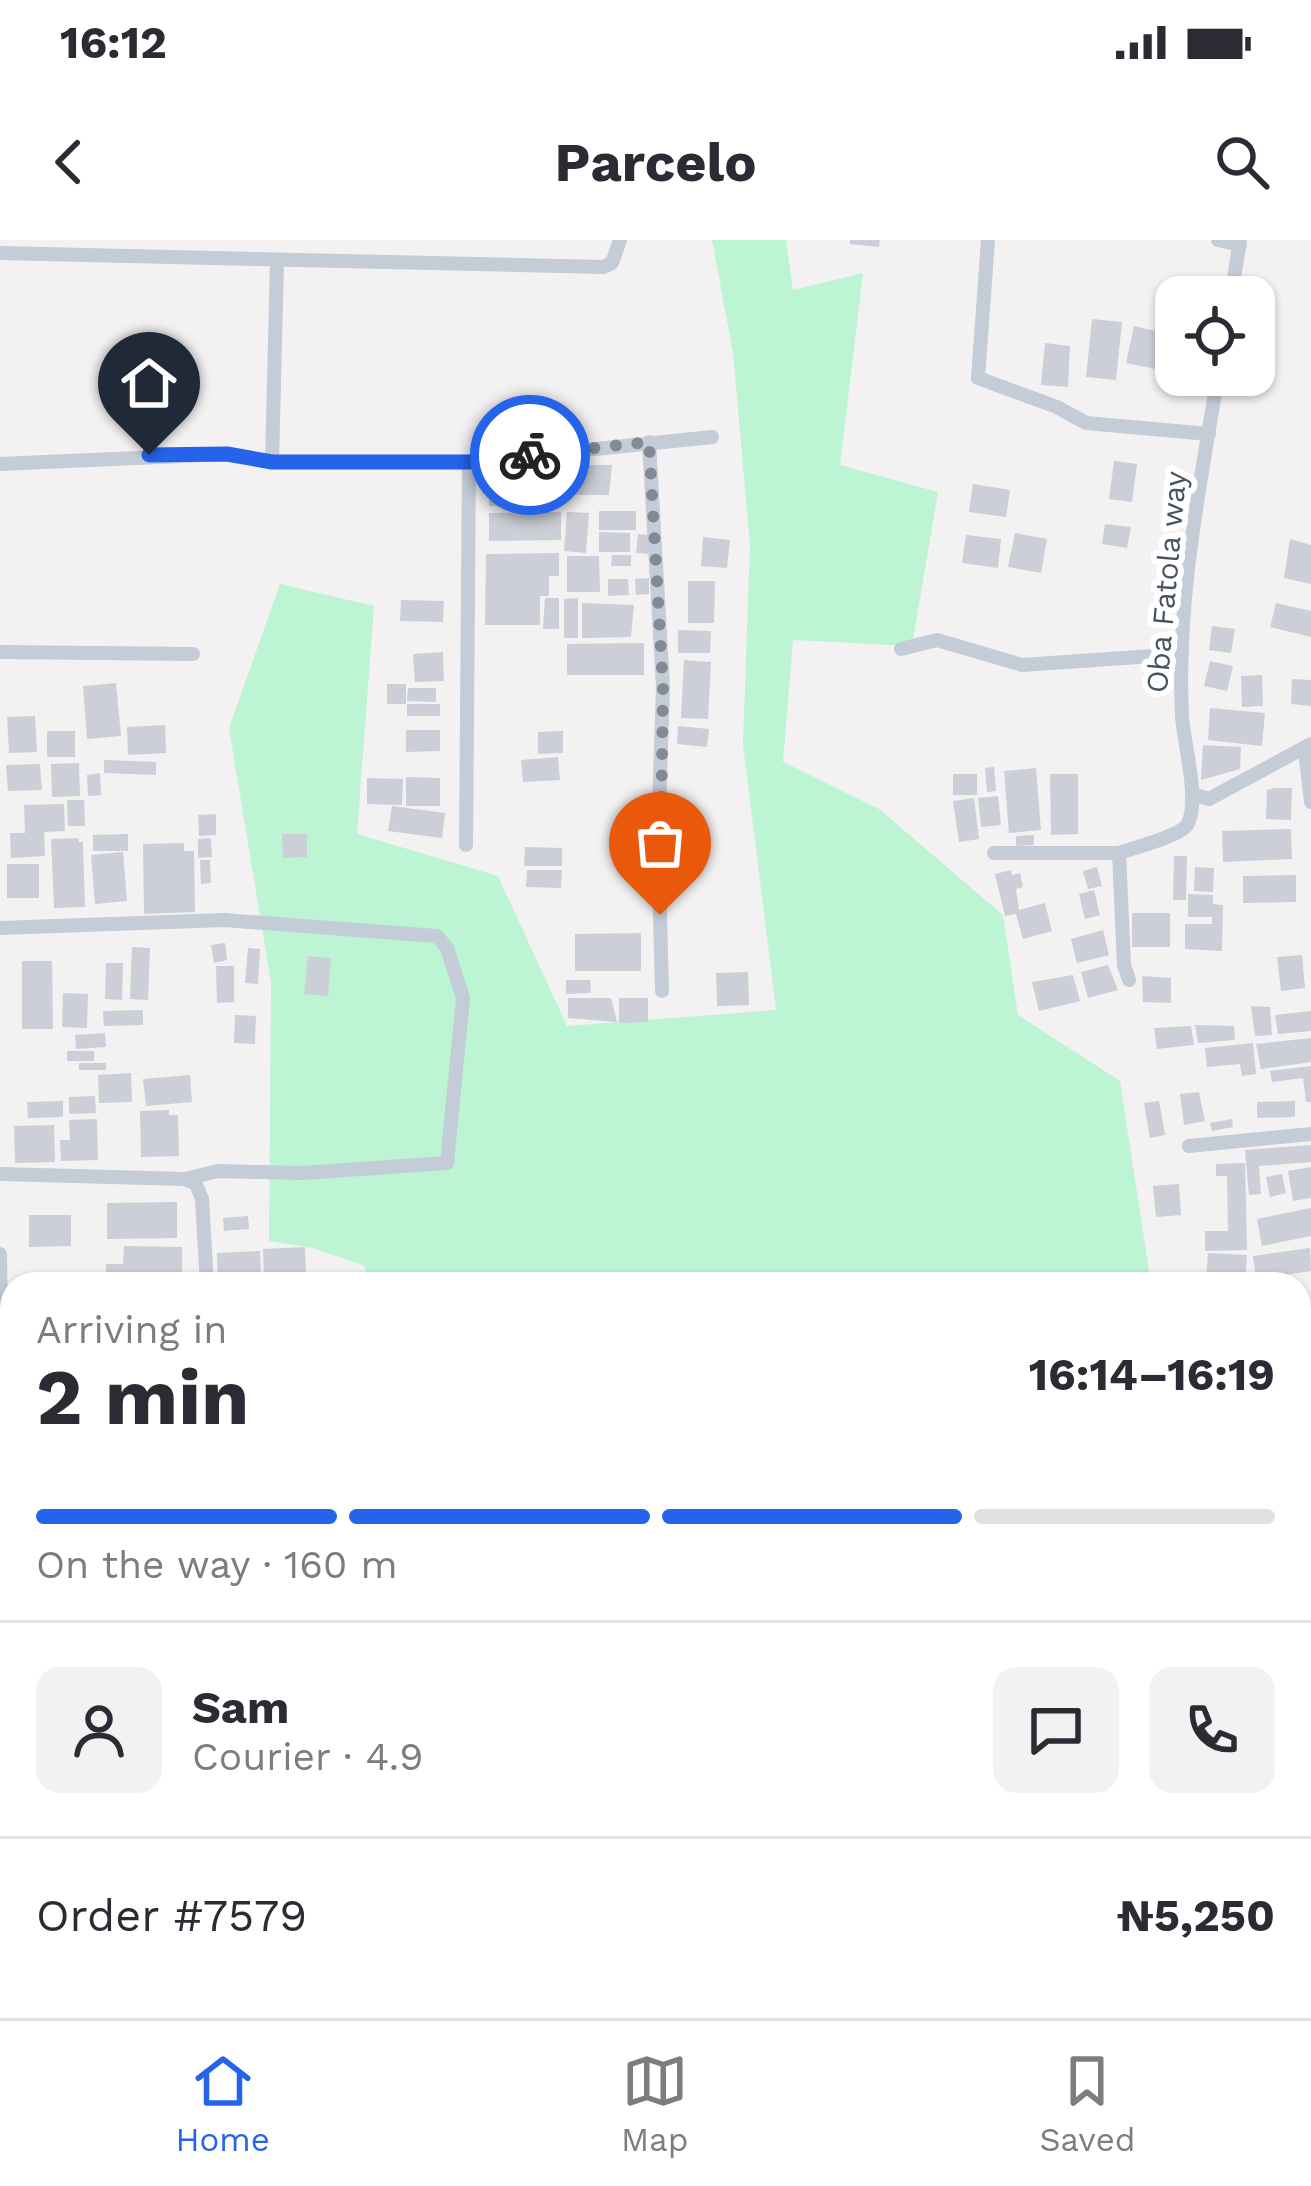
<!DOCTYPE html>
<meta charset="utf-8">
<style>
body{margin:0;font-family:"Work Sans",sans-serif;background:#f2f2f3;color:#2b2b33;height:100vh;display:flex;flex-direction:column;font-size:45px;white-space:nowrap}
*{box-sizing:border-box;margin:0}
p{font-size:39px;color:#7c7c81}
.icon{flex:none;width:66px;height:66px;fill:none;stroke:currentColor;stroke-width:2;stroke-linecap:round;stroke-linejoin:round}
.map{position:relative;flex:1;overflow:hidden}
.sheet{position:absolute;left:0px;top:1032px;width:1311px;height:747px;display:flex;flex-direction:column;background:#fff;border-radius:36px 36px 0 0;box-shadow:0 3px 9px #0004}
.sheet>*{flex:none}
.fabs{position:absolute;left:1155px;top:36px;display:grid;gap:24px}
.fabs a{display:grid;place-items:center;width:120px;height:120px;border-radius:24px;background:#fff;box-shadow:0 3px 9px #0004;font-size:60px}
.pin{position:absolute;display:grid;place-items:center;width:102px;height:102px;color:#fff;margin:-123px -51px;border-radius:50% 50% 50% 0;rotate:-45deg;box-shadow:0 0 12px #0007}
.pin .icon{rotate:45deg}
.courier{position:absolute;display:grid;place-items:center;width:120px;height:120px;margin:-60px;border:9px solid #2563eb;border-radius:50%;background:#fff;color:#222;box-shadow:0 3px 15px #0007}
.summary em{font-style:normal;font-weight:700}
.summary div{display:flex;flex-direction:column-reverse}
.summary{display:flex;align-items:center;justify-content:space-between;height:204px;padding:0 36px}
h1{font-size:78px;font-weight:700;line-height:90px}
.bar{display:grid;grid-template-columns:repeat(4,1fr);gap:18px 12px;align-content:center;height:144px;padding:0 36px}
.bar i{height:15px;border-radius:9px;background:#e1e1e2}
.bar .current{background:#2563eb}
.bar p{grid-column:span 4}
.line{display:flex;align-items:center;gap:30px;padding:0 36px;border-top:3px solid #e1e1e2}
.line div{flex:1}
.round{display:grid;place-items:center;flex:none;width:126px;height:126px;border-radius:24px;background:#f2f2f3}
.status{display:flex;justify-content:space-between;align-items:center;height:84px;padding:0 60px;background:#fff;direction:ltr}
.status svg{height:33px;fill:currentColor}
header{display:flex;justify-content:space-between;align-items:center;height:156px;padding:0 36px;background:#fff;font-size:54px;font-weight:700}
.tab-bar{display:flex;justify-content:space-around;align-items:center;height:168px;border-top:3px solid #e1e1e2;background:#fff;font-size:33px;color:#7c7c81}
.tab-bar a{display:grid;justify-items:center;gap:6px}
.tab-bar .current{color:#2563eb}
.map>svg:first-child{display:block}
.green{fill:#bcf4d4}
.building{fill:#cccfd7}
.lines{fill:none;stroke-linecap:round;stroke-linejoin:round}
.street{stroke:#c3ccd7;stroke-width:14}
.done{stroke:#838a93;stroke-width:12;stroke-dasharray:0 21.6}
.route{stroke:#2563eb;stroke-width:15}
.labels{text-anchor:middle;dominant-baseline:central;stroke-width:12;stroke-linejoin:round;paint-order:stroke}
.street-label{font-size:30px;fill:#475360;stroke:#fff}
</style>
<div class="status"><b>16:12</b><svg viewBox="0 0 49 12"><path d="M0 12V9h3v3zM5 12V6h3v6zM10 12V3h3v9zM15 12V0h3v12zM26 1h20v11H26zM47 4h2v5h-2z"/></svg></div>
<header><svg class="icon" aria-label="back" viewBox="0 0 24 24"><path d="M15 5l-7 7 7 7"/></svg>Parcelo<svg class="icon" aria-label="search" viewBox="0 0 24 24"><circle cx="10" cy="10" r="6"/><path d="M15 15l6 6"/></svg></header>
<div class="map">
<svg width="1311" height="1778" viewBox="0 0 1311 1778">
<rect width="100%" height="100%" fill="#f3f1f1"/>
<!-- green -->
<g class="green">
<polygon points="712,0 786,0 793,50 863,33 840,225 938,252 912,406 793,400 783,522 879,569 1003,675 1018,775 1120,841 1151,1044 366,1044 365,1026 313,1008 269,1001 271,743 229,488 280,344 374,366 357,594 498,636 567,786 776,770 743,505 750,304 733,113"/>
<polygon points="12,1516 12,1688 0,1684 0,1520"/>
<polygon points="87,1767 1293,1767 1297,1778 89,1778"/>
</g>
<!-- building -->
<g class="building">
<polygon points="850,0 880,0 879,7 850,4"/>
<polygon points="1092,79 1122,82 1116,140 1086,137"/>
<polygon points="1134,86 1164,93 1156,129 1126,123"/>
<polygon points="1045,103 1070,106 1068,147 1041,145"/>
<polygon points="1114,221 1137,224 1132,262 1109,259"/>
<polygon points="491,222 552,224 548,267 489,266"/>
<polygon points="570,225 612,225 609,255 570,255"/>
<polygon points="973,244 1010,250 1006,277 969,272"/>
<rect x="599" y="271" width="37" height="19"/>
<polygon points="561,272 561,300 489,301 489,273"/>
<polygon points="567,272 589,273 586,313 564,311"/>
<polygon points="1105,284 1131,287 1127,308 1102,304"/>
<polygon points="599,292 630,293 630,312 599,312"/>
<polygon points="1015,293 1047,299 1041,333 1008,327"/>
<polygon points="638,294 649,295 648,314 636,313"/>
<polygon points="966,295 1001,299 998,328 962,323"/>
<polygon points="703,297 730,300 727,328 701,326"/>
<polygon points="1290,299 1311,305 1311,344 1284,338"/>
<polygon points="559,313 559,336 549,336 549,356 540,356 540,385 485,385 486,314"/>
<polygon points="612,315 631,315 631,326 611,326"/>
<polygon points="567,316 599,316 600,352 567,352"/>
<polygon points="649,338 649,354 636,355 635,339"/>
<polygon points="608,339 628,339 629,355 608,356"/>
<polygon points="688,341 715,341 714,383 688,383"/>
<polygon points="545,358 559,358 559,389 543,389"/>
<polygon points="578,358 578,398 564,398 564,359"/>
<polygon points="401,360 444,361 443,382 400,381"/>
<polygon points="582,363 634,365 631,397 582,398"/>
<polygon points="1276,363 1311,371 1311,397 1270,387"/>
<polygon points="1212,386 1235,389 1231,413 1209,410"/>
<polygon points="678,390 711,391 710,413 678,413"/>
<polygon points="644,403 644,435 567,435 567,404"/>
<polygon points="443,412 444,441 415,442 413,414"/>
<polygon points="684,420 711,422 708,479 681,478"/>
<polygon points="1210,421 1233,426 1227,451 1204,446"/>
<polygon points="1262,435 1263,466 1242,467 1241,436"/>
<polygon points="1292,439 1311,440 1311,466 1291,464"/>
<polygon points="116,443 121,496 87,499 83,446"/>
<rect x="387" y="444" width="19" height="20"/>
<polygon points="408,448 436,448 436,462 407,461"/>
<rect x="407" y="464" width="33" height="12"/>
<polygon points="1210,468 1265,473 1262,506 1208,500"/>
<polygon points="35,476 37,512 9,513 7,477"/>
<polygon points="165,485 166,513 128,515 127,487"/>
<polygon points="678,486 709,489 707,507 677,504"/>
<polygon points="406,490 440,490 440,511 406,512"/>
<rect x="47" y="491" width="28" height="26"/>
<polygon points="563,491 563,513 538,514 538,492"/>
<polygon points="1203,505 1241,507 1240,529 1201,540"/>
<polygon points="558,517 560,540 523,542 521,520"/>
<polygon points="104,520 156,522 156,535 104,533"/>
<polygon points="79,523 80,556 52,557 51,524"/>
<polygon points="40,524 42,550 8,551 6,525"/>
<polygon points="994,527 996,551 987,552 985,528"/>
<polygon points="1036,528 1041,590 1009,593 1004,531"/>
<polygon points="100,533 101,555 88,556 87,535"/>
<rect x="953" y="534" width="24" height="21"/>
<polygon points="1050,534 1078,534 1078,594 1051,595"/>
<polygon points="406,537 440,538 440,566 406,566"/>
<polygon points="367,538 403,539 402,565 367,564"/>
<polygon points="1275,548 1292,548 1291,580 1266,579 1267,550"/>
<polygon points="998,556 1001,585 981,587 978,558"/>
<polygon points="974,558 979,599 959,602 953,561"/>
<polygon points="67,560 84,560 85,586 68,586"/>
<polygon points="64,564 65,591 44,592 45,616 11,618 10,593 25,593 24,565"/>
<polygon points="392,566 445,573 442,598 388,591"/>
<polygon points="216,574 216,595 199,596 198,575"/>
<polygon points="1291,589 1292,619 1223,622 1222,591"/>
<polygon points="128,594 128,611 93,611 93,595"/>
<polygon points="282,594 307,594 307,617 283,618"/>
<polygon points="1034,595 1034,605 1016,606 1016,596"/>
<polygon points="78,598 79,602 83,602 85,667 54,668 51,599"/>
<polygon points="211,598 212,617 198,618 198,599"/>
<polygon points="184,603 184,611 194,611 195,672 144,674 143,604"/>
<polygon points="525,607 562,608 562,626 524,626"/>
<polygon points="123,612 127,661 95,664 91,615"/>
<polygon points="1174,616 1187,616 1186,660 1173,660"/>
<polygon points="200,620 210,620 211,643 201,644"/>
<rect x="7" y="624" width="32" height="34"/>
<polygon points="1097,627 1102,646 1088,649 1083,631"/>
<polygon points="1195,627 1214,628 1213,652 1194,651"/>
<polygon points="527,630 562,630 561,648 526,647"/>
<polygon points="1011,630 1012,635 1020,633 1023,647 1016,649 1019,670 1045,663 1052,691 1023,699 1016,674 1005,676 995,634"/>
<polygon points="1296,635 1296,662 1243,663 1243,636"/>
<polygon points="1094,650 1100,675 1085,679 1079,654"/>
<polygon points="1188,654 1213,655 1213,664 1223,665 1222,711 1185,709 1185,684 1212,684 1212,677 1188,677"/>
<rect x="1132" y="673" width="38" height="34"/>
<polygon points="1103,690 1109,715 1077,723 1071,699"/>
<polygon points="641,693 641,731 575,731 575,694"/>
<polygon points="225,703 227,720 214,723 211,705"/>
<polygon points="132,707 150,708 148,760 130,759"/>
<polygon points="248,708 260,709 258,744 245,743"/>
<polygon points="1302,715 1305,748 1281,751 1277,717"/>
<polygon points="308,716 331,718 328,756 304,754"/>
<polygon points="22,721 52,721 53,789 22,789"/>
<polygon points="106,723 123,723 122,760 105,759"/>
<polygon points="1108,725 1118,750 1088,758 1081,732"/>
<polygon points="216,726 234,726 234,762 217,763"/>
<polygon points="748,732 749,765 717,766 716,733"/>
<polygon points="1073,735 1080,761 1039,771 1032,742"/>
<polygon points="1142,736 1171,738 1171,763 1143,762"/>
<polygon points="566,740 590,740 591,753 566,754"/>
<polygon points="63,753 88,754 87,788 62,787"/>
<polygon points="568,758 611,758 617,782 568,778"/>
<polygon points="619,758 648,758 648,782 619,783"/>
<polygon points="1251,766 1270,767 1272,795 1255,796"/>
<polygon points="143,770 143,785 104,786 103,771"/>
<polygon points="1311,771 1311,791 1278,794 1275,775"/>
<polygon points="235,775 256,776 255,804 234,803"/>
<polygon points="1195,785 1234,786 1235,800 1198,803"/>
<polygon points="1191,786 1194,805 1157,809 1154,788"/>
<polygon points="105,793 106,807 76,809 75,795"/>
<polygon points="1311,798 1311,822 1261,829 1256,804"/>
<polygon points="1253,803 1256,834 1242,836 1240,824 1207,827 1205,808"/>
<rect x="67" y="811" width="27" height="10"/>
<rect x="79" y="823" width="27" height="7"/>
<polygon points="1311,826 1311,862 1306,862 1303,838 1272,842 1270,831"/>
<polygon points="131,833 132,862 99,863 98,835"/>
<polygon points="190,835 192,862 146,866 143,839"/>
<polygon points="1199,852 1205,881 1184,885 1180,854"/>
<polygon points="95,856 96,873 69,874 69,857"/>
<polygon points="63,861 63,877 28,878 27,862"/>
<polygon points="1159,861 1165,895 1150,898 1144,863"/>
<polygon points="1295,861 1295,877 1257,878 1257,862"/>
<polygon points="169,870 169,875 178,875 179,916 141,917 140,871"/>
<polygon points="97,879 98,920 61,921 60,900 70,900 69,880"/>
<polygon points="1232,879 1233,887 1212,891 1210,883"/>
<polygon points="54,885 55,922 15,923 14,886"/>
<polygon points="1311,905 1311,922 1259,926 1261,954 1249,955 1245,910"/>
<polygon points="1245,923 1247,1010 1205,1011 1205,991 1228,991 1227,936 1216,936 1216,924"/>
<polygon points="1311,927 1311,958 1293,961 1288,931"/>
<polygon points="1282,934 1286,953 1270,957 1266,937"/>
<polygon points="1179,944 1181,975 1156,977 1153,946"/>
<polygon points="177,962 177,998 107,999 107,963"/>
<polygon points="1311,968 1311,996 1262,1006 1257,979"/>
<polygon points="29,975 71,975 71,1006 29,1007"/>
<polygon points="248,976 249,989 224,991 223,978"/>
<polygon points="124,1006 182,1007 182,1043 106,1042 106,1024 123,1024"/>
<polygon points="305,1007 306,1036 264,1038 263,1009"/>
<polygon points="1310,1008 1311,1031 1256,1039 1253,1016"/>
<polygon points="260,1011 261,1040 218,1042 217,1013"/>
<polygon points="1208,1013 1247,1015 1245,1043 1206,1041"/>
<polygon points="351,1032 353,1044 327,1044 326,1035"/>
<polygon points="1311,1191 1311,1225 1299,1226 1299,1192"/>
<polygon points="1299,1279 1309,1280 1307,1333 1299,1333"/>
<polygon points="1311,1386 1311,1420 1299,1424 1299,1389"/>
<polygon points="1311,1621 1311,1656 1302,1660 1299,1626"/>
</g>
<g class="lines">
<!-- street -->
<g class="street">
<polyline points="988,0 978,138 1057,167 1086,183 1209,194"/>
<polyline points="1218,0 1240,5"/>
<polyline points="0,13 603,27 612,23 620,0"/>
<polyline points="1231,57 1240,0"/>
<polyline points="649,202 663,447 658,599 662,751"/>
<polyline points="272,222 277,21"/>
<polyline points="0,224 227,214 272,222 469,222 712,197"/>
<polyline points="901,409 937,400 1022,425 1182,414"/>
<polyline points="0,412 193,414"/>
<polyline points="1305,510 1311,562"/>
<polyline points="1192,554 1209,559 1311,504"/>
<polyline points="466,605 469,222"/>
<polyline points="994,613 1119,613"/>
<polyline points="0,688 224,680 437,696 447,708 463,758 447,923 302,933 218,931 185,939"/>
<path d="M1129,740L1124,725L1119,613C1133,608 1180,596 1187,585C1201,563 1183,501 1182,475C1176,362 1200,246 1218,135"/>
<polyline points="1189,906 1311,894"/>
<polyline points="0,934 185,939 196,944 202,959 207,1044"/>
<polyline points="0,1014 3,1221 12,1313"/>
<polyline points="1299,1373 1311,1372"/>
<polyline points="0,1403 12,1399"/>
</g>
</g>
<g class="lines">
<!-- done -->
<polyline class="done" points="530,215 649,202 663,447 660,675"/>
<!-- route -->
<polyline class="route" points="149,215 227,214 272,222 469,222 530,215"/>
</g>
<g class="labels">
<!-- street labels -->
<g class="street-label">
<text transform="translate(1166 342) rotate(-85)">Oba Fatola way</text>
</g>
</g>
</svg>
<div class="fabs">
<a><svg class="icon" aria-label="locate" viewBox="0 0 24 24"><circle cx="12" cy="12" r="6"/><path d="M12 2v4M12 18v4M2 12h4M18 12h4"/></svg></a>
</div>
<div class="pin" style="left:660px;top:675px;background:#ea580c"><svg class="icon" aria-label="bag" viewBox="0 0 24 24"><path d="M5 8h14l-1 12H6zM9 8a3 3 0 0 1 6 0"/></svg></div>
<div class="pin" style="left:149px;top:215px;background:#1f2937"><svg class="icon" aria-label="home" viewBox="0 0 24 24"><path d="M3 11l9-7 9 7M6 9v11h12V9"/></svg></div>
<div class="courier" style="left:530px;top:215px"><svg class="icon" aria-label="bike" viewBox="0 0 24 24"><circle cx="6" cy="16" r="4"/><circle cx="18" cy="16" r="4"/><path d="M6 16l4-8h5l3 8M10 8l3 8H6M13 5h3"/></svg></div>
<section class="sheet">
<div class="summary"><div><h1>2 min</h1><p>Arriving in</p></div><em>16:14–16:19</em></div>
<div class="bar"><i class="current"></i><i class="current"></i><i class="current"></i><i></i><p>On the way · 160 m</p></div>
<div class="line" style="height:216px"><a class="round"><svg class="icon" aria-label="person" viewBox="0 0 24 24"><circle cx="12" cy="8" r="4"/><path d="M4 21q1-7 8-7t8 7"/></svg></a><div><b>Sam</b><p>Courier · 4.9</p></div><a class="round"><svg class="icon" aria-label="chat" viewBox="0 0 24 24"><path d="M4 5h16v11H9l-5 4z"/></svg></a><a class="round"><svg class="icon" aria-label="phone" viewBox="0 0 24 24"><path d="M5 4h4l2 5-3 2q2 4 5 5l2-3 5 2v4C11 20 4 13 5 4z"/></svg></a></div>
<div class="line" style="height:156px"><div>Order #7579</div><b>₦5,250</b></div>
</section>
</div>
<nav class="tab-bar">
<a class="current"><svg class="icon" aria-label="home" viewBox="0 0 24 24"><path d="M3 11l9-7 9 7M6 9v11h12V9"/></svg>Home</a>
<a><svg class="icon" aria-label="map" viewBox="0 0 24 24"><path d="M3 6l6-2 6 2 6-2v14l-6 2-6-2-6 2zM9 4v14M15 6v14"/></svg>Map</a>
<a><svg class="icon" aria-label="saved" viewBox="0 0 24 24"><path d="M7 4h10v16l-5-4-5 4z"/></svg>Saved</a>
</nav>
